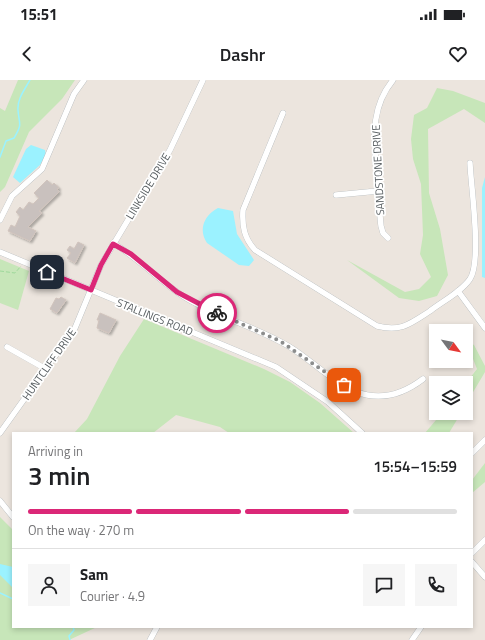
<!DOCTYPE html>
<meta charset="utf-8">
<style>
body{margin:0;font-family:"Titillium Web",sans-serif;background:#f6f6f6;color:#202124;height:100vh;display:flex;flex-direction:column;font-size:15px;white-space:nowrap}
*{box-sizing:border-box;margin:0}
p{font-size:13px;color:#757577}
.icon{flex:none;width:22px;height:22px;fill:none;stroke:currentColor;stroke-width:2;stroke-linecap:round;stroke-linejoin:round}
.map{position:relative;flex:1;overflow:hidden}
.details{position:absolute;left:12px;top:352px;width:461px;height:196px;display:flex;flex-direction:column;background:#fff;border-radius:0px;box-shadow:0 2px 6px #0003}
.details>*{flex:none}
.needle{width:26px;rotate:122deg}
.fabs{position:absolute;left:429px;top:244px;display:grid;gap:8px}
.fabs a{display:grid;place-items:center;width:44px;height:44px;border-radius:0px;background:#fff;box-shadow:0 2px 6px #0003;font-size:20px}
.pin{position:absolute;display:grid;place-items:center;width:34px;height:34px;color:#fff;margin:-17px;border-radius:8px;box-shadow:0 2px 6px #0006}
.courier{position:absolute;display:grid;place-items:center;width:40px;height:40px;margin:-20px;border:3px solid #db2777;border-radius:50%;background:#fff;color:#222;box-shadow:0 1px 5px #0007}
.head em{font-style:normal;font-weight:600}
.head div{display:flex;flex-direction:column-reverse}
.head{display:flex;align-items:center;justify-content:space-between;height:68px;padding:0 16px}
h1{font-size:26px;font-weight:600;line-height:30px}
.bar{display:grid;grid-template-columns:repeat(4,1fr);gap:6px 4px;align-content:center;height:48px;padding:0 16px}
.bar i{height:5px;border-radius:3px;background:#e0e0e0}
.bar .active{background:#db2777}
.bar p{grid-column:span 4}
.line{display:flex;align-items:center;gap:10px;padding:0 16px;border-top:1px solid #e0e0e0}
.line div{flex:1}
.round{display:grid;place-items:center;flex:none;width:42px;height:42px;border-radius:0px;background:#f6f6f6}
.status{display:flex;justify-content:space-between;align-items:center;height:28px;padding:0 20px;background:#fff;direction:ltr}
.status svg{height:11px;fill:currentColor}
header{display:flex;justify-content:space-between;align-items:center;height:52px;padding:0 16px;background:#fff;font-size:18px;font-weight:600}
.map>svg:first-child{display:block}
.green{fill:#c7e6b9}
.water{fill:#9bf2ff}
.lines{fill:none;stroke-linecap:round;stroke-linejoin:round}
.stream{stroke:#9bf2ff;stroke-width:1.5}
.building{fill:#c9c1be;stroke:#d1c4bd;filter:url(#shadow)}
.minor-casing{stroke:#adb3b6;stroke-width:6}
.path{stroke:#9ed89b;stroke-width:1;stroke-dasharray:4 2;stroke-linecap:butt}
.minor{stroke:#fff;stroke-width:5.5}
.done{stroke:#8c8d8d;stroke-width:4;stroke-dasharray:0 7.2}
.route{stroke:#db2777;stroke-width:5}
.labels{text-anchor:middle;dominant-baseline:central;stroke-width:3.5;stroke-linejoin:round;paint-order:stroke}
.street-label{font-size:11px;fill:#585e61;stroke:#fff}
</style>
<div class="status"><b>15:51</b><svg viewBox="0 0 49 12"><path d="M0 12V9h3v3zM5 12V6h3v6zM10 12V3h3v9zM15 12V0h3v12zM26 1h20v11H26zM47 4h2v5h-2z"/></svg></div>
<header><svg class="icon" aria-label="back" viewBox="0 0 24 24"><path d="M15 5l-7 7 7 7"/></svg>Dashr<svg class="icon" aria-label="heart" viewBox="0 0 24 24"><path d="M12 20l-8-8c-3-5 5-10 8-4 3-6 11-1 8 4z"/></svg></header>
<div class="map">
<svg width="485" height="560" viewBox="0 0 485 560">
<defs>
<filter id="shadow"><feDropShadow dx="2" dy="2" stdDeviation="1" flood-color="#0004"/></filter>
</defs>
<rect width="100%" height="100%" fill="#ece5de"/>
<!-- green -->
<g class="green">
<polygon points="18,0 75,0 62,19 29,52 5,107 0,112 0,28 5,31"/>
<polygon points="437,8 453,11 485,23 485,43 464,29 428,49 429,113 440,149 448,195 437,216 419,221 399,218 347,180 405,212 419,209 431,197 420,174 423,155 421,104 413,79 411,59 414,35 427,28"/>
<polygon points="0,179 29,191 18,230 0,223"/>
<polygon points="144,239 264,289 290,302 320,323 354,353 229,353 220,347 176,335 153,353 74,353 87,339 120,276"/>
<polygon points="466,261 474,265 485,286 485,292 466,324 466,303 477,289"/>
<polygon points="442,333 461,333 449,353 425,353"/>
<polygon points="485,383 485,402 472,413 472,400"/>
<polygon points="0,437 13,450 13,547 97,547 69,560 0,560"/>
</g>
<!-- water -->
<g class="water">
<polygon points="31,65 45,70 46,75 40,85 20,103 13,97 26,69"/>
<polygon points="485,97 485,198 482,197 482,108"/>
<path d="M218,128L233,131L237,154L254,180L249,186L239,185L207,163C198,150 204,135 218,128Z"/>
<polygon points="0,484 13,487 13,508 0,495"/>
</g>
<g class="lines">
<!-- stream -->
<g class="stream">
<path d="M0,77L6,61L14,58C23,43 19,45 18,30C17,19 25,9 30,0"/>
<polyline points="0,513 13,519"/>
<polyline points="70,560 69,556 74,550 73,547"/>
</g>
</g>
<!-- building -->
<g class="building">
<polygon points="47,100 52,105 54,103 59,108 57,109 59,112 39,131 42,133 28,147 36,151 30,161 8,151 11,145 15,147 20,136 16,132 20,127 23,130 29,122 33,124 39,118 34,113"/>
<polygon points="78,162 84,165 75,183 67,178 71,173 67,170 70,166 74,169"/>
<polygon points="61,217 66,220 57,233 50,229 56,218 59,219"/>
<polygon points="100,233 116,240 109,253 97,248 99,240 97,240"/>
</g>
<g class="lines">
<defs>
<g id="minor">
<path d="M283,33L243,130C242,146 244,158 255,170L377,246C401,252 410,244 430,231C443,221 461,212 470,199C482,181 471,107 470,83"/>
<polyline points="336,115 378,111"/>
<polyline points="0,140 12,116 42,89 74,14 84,0"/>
<path d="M388,158L383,153L381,146C379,127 378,107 376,88C374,55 371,27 393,0"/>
<path d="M113,163C140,179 160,202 186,218C219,238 257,247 290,267C313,281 340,310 367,315C388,319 406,312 423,299"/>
<polyline points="0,172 276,287 328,322 362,353"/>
<polyline points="458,211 485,248"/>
<polyline points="7,267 46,289"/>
<polyline points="0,353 75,248 101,185 170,70 203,0"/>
<polyline points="472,373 485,360"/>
<polyline points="0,421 13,437"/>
<polyline points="472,473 485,460"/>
<polyline points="472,482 485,497"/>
<polyline points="150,560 157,547"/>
<polyline points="412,560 421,547"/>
</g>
</defs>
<!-- minor casing -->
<use href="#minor" class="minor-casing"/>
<!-- path -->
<polyline class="path" points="0,191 15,193 21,186"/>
<!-- minor -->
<use href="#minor" class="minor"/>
</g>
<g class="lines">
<!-- done -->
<polyline class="done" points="217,233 280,261 344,305"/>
<!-- route -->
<polyline class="route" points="47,192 91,210 101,185 113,164 131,174 177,212 217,233"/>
</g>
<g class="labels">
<!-- street labels -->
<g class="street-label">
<text transform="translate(378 90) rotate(-93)">SANDSTONE DRIVE</text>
<text transform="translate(148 106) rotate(-59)">LINKSIDE DRIVE</text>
<text transform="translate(155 237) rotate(22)">STALLINGS ROAD</text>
<text transform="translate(49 284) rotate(-55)">HUNTCLIFF DRIVE</text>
</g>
</g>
</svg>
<div class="fabs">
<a><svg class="needle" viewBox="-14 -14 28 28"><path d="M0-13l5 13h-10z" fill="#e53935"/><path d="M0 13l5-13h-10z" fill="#757577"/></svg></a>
<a><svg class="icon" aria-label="layers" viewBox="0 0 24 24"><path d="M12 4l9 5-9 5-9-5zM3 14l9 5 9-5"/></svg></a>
</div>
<div class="pin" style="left:344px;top:305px;background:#ea580c"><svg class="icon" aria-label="bag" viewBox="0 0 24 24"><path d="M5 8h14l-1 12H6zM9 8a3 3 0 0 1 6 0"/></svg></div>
<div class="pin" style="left:47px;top:192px;background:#1f2937"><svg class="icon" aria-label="home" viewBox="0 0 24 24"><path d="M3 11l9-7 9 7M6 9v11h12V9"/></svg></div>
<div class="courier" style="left:217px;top:233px"><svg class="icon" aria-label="bike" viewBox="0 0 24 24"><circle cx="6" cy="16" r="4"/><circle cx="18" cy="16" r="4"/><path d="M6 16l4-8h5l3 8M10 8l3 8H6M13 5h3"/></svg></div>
<section class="details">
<div class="head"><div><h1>3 min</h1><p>Arriving in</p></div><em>15:54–15:59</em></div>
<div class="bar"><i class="active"></i><i class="active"></i><i class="active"></i><i></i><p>On the way · 270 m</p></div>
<div class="line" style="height:72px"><a class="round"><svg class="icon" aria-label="person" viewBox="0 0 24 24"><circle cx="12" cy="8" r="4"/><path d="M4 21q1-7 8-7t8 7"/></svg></a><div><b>Sam</b><p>Courier · 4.9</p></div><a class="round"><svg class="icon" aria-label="chat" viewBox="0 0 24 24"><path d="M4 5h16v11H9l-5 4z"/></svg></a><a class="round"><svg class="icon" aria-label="phone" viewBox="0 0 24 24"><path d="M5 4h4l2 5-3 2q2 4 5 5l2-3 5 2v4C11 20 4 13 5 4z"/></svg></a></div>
</section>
</div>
